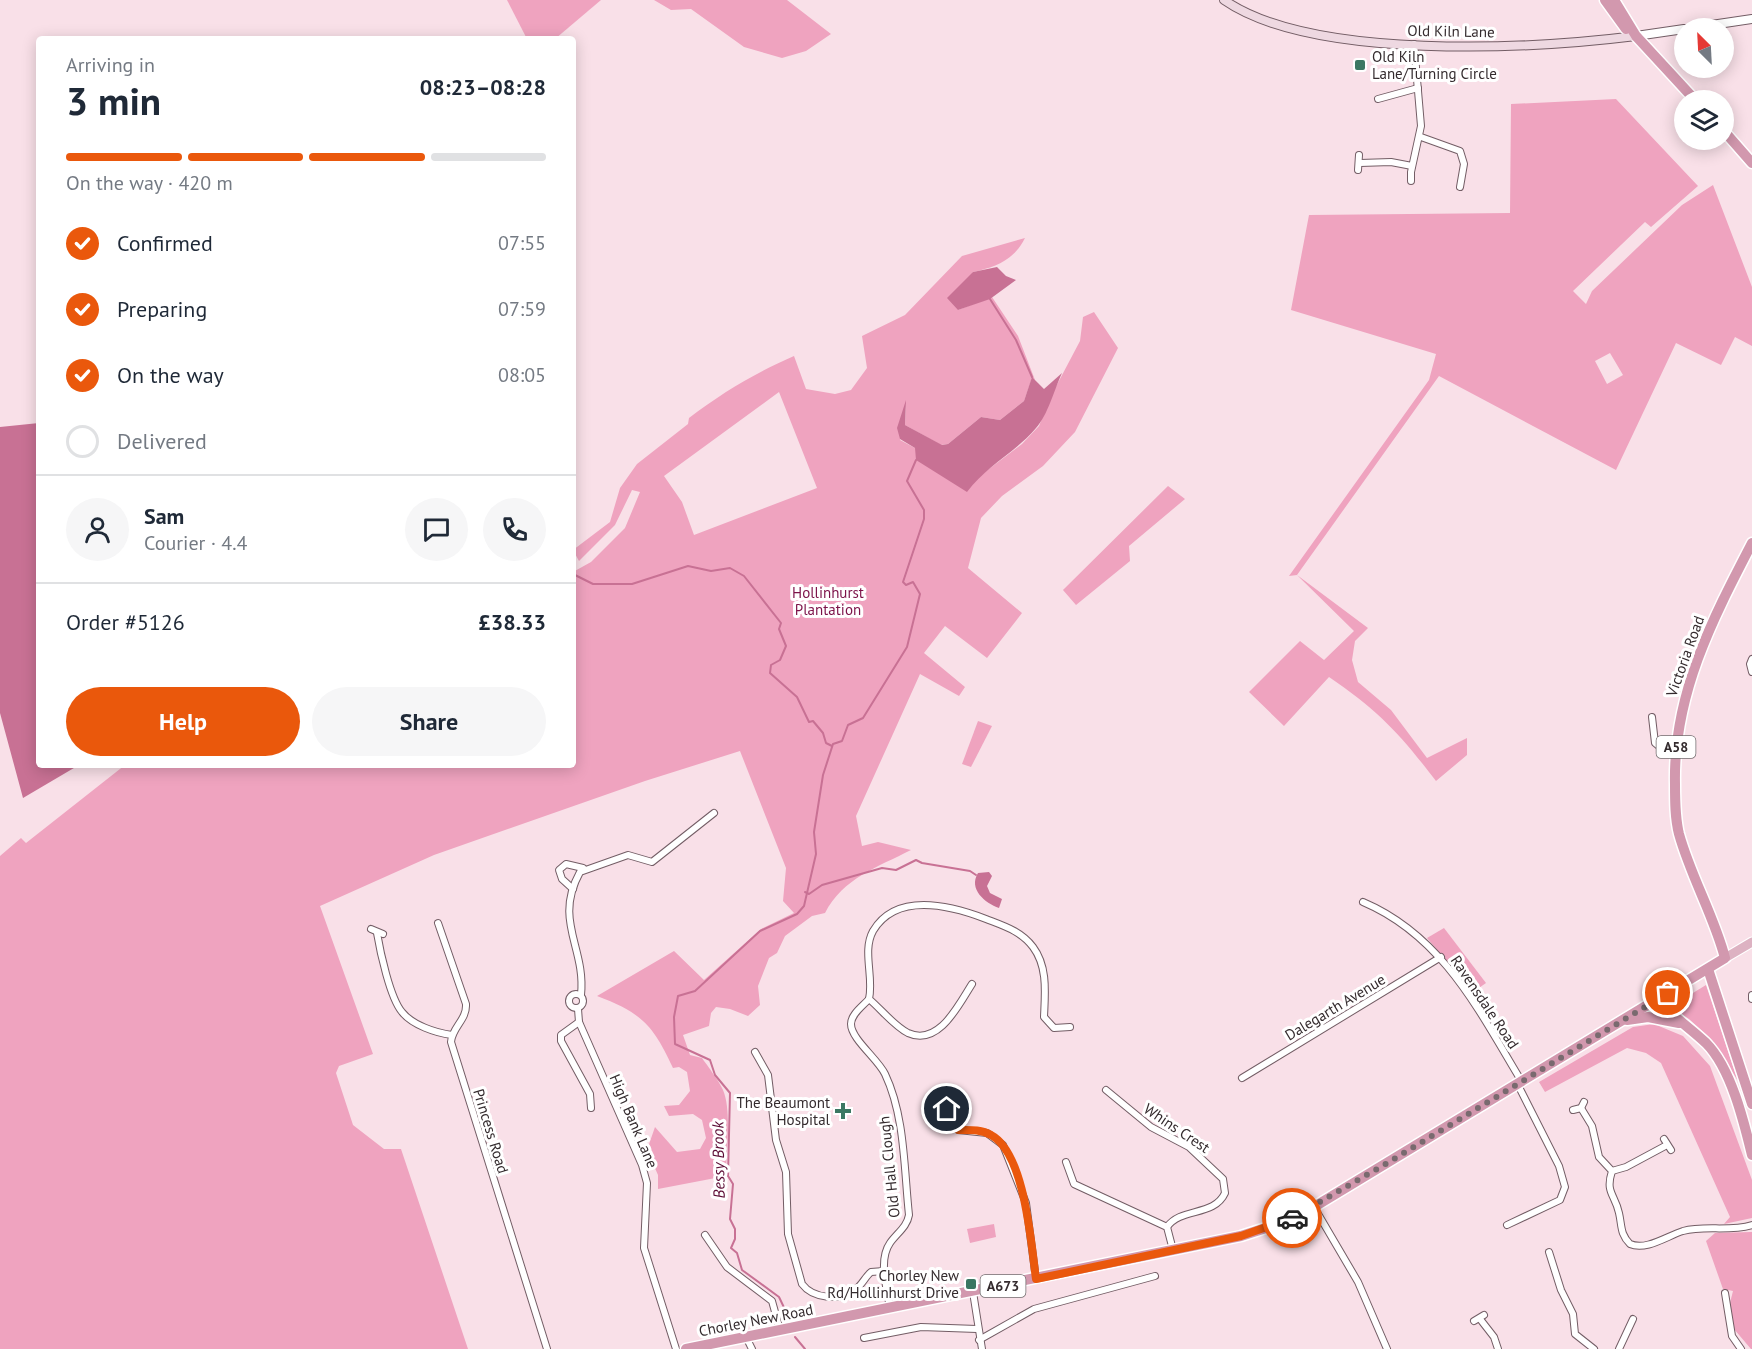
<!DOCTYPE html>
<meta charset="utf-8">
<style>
body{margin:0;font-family:"PT Sans",sans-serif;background:#f6f6f7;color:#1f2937;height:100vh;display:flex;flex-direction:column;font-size:22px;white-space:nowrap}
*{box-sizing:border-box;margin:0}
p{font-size:20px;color:#747a83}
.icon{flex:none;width:33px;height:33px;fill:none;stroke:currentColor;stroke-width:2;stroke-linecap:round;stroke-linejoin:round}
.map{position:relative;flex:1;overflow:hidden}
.sheet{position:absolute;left:36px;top:36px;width:540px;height:732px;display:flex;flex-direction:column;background:#fff;border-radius:6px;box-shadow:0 3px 15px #0003}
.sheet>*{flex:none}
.needle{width:39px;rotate:336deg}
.fabs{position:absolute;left:1674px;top:18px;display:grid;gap:12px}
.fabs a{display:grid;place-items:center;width:60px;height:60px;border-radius:50%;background:#fff;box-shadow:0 3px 15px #0003;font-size:30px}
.pin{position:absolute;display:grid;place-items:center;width:51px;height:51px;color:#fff;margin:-26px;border:3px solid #fff;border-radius:50%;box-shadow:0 2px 6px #0007}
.courier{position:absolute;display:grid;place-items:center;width:60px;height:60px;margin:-30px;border:4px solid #ea580c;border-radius:50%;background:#fff;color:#222;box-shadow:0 2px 8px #0007}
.overview em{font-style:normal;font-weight:600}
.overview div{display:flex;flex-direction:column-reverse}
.overview{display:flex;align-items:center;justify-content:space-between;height:102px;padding:0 30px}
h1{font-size:39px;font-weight:600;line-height:45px}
.bar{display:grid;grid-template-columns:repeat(4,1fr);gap:9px 6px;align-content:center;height:72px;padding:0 30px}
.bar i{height:8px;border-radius:4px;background:#e0e1e3}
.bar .on{background:#ea580c}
.bar p{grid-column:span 4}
.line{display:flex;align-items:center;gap:15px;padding:0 30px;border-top:2px solid #e0e1e3}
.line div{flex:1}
.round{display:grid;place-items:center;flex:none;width:63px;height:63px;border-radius:32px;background:#f6f6f7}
ol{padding:0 30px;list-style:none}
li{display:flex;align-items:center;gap:18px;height:66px}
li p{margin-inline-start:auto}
li .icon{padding:6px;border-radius:50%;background:#ea580c;color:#fff;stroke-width:4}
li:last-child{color:#747a83}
li i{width:33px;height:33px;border:3px solid #e0e1e3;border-radius:50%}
.cta{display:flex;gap:12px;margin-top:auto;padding:12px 30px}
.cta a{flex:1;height:69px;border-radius:36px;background:#ea580c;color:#fff;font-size:24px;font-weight:600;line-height:69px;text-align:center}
.cta a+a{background:#f6f6f7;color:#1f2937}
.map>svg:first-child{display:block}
.green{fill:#efa3bf;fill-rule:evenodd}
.water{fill:#c87194}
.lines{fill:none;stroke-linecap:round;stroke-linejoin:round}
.stream{stroke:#c87194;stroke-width:2}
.minor-casing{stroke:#735d65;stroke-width:8}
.tertiary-casing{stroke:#735d65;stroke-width:10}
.secondary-casing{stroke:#735d65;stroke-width:10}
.primary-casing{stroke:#fff;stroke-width:11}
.trunk-casing{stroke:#fff;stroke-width:13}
.minor{stroke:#fff;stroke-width:6}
.tertiary{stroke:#fff;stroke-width:8}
.secondary{stroke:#eed8e1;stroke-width:8}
.primary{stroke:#ddb2c2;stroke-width:9}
.trunk{stroke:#d298ae;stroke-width:10}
.done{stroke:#796a6f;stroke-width:6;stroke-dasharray:0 10.8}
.route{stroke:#ea580c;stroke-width:8}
.poi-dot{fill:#3b7762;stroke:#fff;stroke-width:2}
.labels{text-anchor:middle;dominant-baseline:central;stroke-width:6;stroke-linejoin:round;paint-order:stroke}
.shield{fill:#fff;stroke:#716b6d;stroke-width:1.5}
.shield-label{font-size:14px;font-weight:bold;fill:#342b2e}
.street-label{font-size:15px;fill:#342b2e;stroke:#fff}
.poi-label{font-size:15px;fill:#342b2e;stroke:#fff;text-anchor:end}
.park-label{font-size:15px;fill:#7c1249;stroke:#fff}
.water-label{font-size:16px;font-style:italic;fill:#5c0c35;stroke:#fff}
</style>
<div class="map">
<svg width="1752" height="1349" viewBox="0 0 1752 1349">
<rect width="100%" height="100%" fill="#f9e0e8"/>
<!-- green -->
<g class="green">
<polygon points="507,0 601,0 555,39 527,39"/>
<polygon points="654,0 787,0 831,34 806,51 782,58 744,47 691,9 671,10"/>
<path d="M1616,99L1698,186L1651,227L1645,222L1573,291L1586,304L1592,291L1682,205L1713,185L1752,287V346L1735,337L1721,365L1676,343L1616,470L1439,376L1297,575L1368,628L1355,641L1352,660L1358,682L1391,710L1427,758L1467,738V755L1436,781C1400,734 1379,711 1329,677L1284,726L1249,692L1300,641L1324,660L1354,631L1297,575L1289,576L1429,380L1436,354L1291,310L1309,215L1510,213L1511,104ZM1610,353L1623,375L1607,384L1595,361Z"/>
<path d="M1025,238C1014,260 996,267 973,272L958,310L992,297L1018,336L1035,380L1032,378L1024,401L1000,420L981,417L948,444L941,445L905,425L906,403L900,440L915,448L967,491L977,478L1022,444L1039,426L1051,396L1080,341L1083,317L1094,312L1118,348L1075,432L1043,466L1002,496L981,518L968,568L1022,613L987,658L945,626L924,653L965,687L959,696L920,674L856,816L862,846L878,842L911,850C878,867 843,878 825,913L812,916L785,936L777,953L769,958L758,986L760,1005L748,1016L730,1009L716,1007L711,1013L709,1026L683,1035L690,1055L702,1058C707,1065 721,1084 723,1090C732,1111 726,1153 726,1176L658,1189V1175L647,1150L655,1127L677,1152L700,1149L706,1138L702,1120L693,1114L669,1116L664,1106L679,1105L690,1091L687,1072L679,1067L673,1068C653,1025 642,1013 597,996L674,951L704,980L761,929L794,913L783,901L786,868L740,751L645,781L434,855L320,906L373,1054L339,1066L336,1073L353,1125L384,1149H401L468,1349H0V856L21,838L26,843L125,765H573V572L591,562L625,528L640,492L632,490L615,525L579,561L573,550L610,522L620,488L637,464L688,424L689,418C723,392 755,373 794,356L806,389L835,394L851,390L867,368L862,336L905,315L962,256ZM779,392L817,488L694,535L682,502L664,476Z"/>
<polygon points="1168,486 1185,499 1129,546 1130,561 1076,605 1063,590"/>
<polygon points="978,721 992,726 971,767 962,764"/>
<polygon points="1444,928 1486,983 1473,992 1427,938"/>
<polygon points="1706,985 1738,1081 1712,1040 1689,1019 1670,1007"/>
<polygon points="1654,1024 1683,1036 1710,1066 1752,1180 1752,1218 1724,1224 1730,1217 1661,1063 1646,1053 1627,1048 1545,1092 1539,1082 1633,1027"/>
<polygon points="994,1224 996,1237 970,1243 967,1229"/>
<polygon points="1752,1232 1752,1349 1751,1349 1734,1329 1730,1303 1733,1291 1723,1289 1706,1241 1715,1233"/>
</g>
<!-- water -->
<g class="water">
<polygon points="997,267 1006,276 1016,280 990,299 958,310 947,298 973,272"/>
<path d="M1062,373C1054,390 1048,415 1036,428C1016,452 986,466 967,492L916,460L915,448L900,439L897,428L906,400L905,425L942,445L948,444L981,417L1000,420L1024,401L1032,377L1044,389Z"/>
<polygon points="39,423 39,765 79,765 23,798 0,713 0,427"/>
<path d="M989,872L992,876L987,886L990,893L1002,899L999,908C985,903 968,889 978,873Z"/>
</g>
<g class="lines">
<!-- stream -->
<g class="stream">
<polyline points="990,299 1016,340 1032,377"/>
<polyline points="573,574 593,584 632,584 688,566 711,571 730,568 744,576 781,623 779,629 786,646 780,660 771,665 770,673 797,697 809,722 813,721 823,733 826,743 832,746"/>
<polyline points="805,892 809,894 822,885 882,868 896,870 916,860 922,863 970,871 976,875"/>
<polyline points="789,1318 779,1297 742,1270 737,1253 731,1248 735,1239 735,1229 730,1219 733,1184 728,1176 730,1093 715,1075 710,1060 675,1044 674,1017 678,996 695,991 760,931 797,914 804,906 816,854 814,832 823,775 833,744 842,741 848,725 863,718 907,647 920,594 913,582 906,585 903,582 924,519 924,510 907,481 916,460"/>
<polyline points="795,1337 805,1349"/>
</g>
<defs>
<g id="minor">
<polyline points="1378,99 1418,88"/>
<polyline points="1421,137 1460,151 1464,164 1460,187"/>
<polyline points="1360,163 1391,162 1412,166"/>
<polyline points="1358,170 1359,155"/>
<polyline points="1411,181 1411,172 1421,126 1414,44"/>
<polyline points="1752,659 1750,664 1752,672"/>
<polyline points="1652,717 1655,743 1661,748 1676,749"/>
<polyline points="573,889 562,879 559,870 566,864 583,868"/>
<path d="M1363,902C1443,936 1479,1011 1522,1082"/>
<path d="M438,923L466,1004C467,1020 452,1027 451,1042L547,1349"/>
<polyline points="371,929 383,934"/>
<path d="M377,933C380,951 390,998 402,1012C412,1025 436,1033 452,1035"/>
<path d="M972,984C959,1004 939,1047 908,1033C894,1026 881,1009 869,999C874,977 862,951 873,931C897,891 952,906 986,919C1004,926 1021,931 1033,947C1048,967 1045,993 1044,1017L1054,1028L1070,1027"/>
<circle cx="576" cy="1001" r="7"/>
<path d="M581,995C586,947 553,921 580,872L628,855L652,862L714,813"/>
<polyline points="1752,995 1752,999"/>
<path d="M869,999C863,1006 851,1014 851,1024C851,1039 878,1059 885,1074C905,1116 904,1169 909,1215C907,1227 897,1233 890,1243C878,1260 887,1289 890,1308"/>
<polyline points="578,1009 579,1022 642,1165 647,1183 644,1248 676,1349"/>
<polyline points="579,1022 561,1035 561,1041 590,1094 591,1108"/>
<path d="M755,1052L768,1075L776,1140L786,1172L788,1234L802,1284C813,1299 841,1301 855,1290C862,1285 865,1277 871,1272L884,1271"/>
<polyline points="1242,1078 1441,957"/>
<path d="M1106,1090L1151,1127L1189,1147L1223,1179L1225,1193C1214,1217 1181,1207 1167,1227"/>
<path d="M1581,1108L1592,1126L1599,1157L1612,1171C1605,1193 1615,1194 1619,1213C1622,1226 1620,1234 1630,1244C1646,1251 1667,1236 1683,1231C1705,1225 1729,1232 1752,1225"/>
<polyline points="947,1109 958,1130 987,1133 1003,1145 1026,1203 1036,1279"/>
<polyline points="1573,1110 1581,1108 1584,1102"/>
<polyline points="1664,1139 1671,1150"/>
<polyline points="1066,1162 1074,1184 1167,1227 1173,1250"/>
<polyline points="1612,1171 1626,1167 1667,1145"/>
<polyline points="1314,1207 1358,1282 1387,1349"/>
<polyline points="1507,1225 1560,1200 1565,1187 1559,1166 1518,1085"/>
<polyline points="705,1235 727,1267 772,1301 780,1330"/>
<polyline points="1549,1252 1561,1290 1573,1314 1575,1334 1594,1349"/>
<polyline points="973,1292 982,1349"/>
<polyline points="1725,1293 1732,1336 1741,1349"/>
<polyline points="1480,1319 1494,1337 1498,1349"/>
<polyline points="1474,1321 1484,1315"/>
<polyline points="746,1337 752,1349"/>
<polyline points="864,1338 921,1327 977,1329"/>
<polyline points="979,1340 1034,1309 1155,1276"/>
<polyline points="1619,1349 1633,1319"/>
</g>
<g id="tertiary">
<polyline points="1691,28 1752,19"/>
<polyline points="1636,36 1684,29"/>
</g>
<path id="secondary" d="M1224,0C1312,61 1531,49 1636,36"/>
<polyline id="primary" points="1725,958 1752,942"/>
<g id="trunk">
<polyline points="1605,0 1626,29"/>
<polyline points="1614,0 1636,36 1695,100"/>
<polyline points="1724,131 1752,163"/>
<polyline points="1708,969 1752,1104"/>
<path d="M1657,999C1672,1016 1690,1028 1706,1043C1731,1068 1744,1122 1752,1155"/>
<polyline points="1627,1020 1648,1017 1679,1023"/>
<path d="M686,1349L1241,1236L1284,1222L1314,1207L1725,958C1714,916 1691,877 1679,834C1675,818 1675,801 1675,784C1673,695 1712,620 1752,543"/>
</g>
</defs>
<!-- minor casing -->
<use href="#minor" class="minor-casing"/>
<!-- tertiary casing -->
<use href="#tertiary" class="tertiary-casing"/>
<!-- secondary casing -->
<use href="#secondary" class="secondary-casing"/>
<!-- primary casing -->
<use href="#primary" class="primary-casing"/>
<!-- trunk casing -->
<use href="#trunk" class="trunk-casing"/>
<!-- minor -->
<use href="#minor" class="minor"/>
<!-- tertiary -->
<use href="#tertiary" class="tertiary"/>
<!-- secondary -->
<use href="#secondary" class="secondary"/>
<!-- primary -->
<use href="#primary" class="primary"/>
<!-- trunk -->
<use href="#trunk" class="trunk"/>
</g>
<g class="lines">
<!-- done -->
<polyline class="done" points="1292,1218 1384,1165 1668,993"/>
<!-- route -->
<path class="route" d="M947,1109L958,1130C969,1130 981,1129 991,1135C1025,1153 1031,1244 1036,1279L1241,1236L1292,1218"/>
</g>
<!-- markers -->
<g class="poi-dot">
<rect x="1354" y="59" width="12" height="12" rx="3"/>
<path d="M840 1102h6v6h6v6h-6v6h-6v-6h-6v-6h6z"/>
<rect x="965" y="1278" width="12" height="12" rx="3"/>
</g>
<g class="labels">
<!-- shield labels -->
<g class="shield">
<rect x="1656.5" y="736" width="39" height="22" rx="4.5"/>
<rect x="980.5" y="1275" width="45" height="22" rx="4.5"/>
</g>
<g class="shield-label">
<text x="1676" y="747">A58</text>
<text x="1003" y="1286">A673</text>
</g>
<!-- street labels -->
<g class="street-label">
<text transform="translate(1451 31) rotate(1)">Old Kiln Lane</text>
<text transform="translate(1685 656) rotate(-70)">Victoria Road</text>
<text transform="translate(1485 1002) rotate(56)">Ravensdale Road</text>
<text transform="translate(1335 1007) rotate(-31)">Dalegarth Avenue</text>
<text transform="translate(634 1121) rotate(67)">High Bank Lane</text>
<text transform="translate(1177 1128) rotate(34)">Whins Crest</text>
<text transform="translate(491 1131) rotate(73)">Princess Road</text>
<text transform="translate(889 1167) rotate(-96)">Old Hall Clough</text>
<text transform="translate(756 1320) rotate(-11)">Chorley New Road</text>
</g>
<!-- poi labels -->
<g class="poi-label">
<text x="1372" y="56" text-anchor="start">Old Kiln<tspan x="1372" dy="17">Lane/Turning Circle</tspan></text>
<text x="830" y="1102">The Beaumont<tspan x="830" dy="17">Hospital</tspan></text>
<text x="959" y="1275">Chorley New<tspan x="959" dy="17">Rd/Hollinhurst Drive</tspan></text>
</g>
<!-- park labels -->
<g class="park-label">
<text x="828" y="592">Hollinhurst<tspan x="828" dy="17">Plantation</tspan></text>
</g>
<!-- water labels -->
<g class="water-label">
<text transform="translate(718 1160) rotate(-91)">Bessy Brook</text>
</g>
</g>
</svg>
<div class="fabs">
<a><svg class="needle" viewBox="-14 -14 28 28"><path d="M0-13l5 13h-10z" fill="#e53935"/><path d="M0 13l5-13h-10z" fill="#747a83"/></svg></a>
<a><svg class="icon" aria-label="layers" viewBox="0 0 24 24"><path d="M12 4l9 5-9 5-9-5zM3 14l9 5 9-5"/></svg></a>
</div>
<div class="pin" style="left:1668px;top:993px;background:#ea580c"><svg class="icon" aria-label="bag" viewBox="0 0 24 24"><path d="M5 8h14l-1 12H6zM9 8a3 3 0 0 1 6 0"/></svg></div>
<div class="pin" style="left:947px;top:1109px;background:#1f2937"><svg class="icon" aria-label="home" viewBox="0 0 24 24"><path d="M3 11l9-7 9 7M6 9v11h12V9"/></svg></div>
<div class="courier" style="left:1292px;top:1218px"><svg class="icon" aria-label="car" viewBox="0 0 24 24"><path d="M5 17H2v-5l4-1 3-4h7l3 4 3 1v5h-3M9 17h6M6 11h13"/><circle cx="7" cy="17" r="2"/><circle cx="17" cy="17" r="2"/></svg></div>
<section class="sheet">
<div class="overview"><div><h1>3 min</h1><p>Arriving in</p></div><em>08:23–08:28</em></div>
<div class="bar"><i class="on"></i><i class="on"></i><i class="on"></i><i></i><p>On the way · 420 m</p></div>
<ol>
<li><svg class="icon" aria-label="check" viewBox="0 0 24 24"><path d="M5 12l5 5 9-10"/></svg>Confirmed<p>07:55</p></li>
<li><svg class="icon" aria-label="check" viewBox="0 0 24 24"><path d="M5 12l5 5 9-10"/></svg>Preparing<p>07:59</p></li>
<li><svg class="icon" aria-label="check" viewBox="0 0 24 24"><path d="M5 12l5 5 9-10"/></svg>On the way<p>08:05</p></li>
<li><i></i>Delivered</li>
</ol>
<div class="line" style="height:108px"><a class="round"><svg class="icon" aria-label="person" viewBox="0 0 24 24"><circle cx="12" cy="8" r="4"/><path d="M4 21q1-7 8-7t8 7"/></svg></a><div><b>Sam</b><p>Courier · 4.4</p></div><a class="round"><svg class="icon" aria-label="chat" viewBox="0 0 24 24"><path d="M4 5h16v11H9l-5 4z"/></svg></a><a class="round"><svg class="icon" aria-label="phone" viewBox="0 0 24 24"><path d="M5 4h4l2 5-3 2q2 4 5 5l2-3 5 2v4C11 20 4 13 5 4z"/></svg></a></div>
<div class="line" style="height:78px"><div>Order #5126</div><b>£38.33</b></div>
<div class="cta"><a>Help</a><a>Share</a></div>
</section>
</div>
